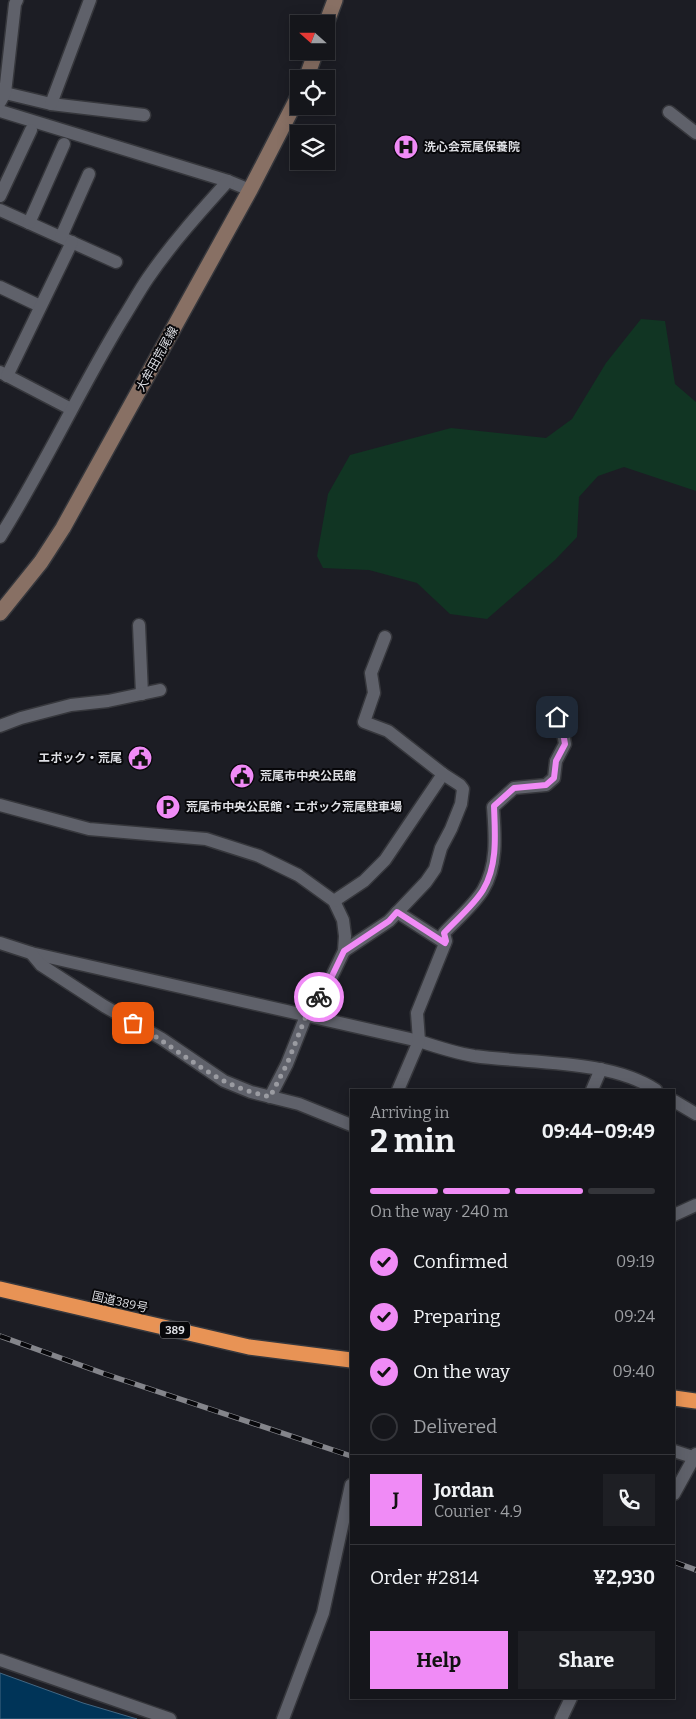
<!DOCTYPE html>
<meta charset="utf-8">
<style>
body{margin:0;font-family:Bitter,"Noto Sans JP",serif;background:#1e1f24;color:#f1f3f6;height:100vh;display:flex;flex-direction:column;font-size:19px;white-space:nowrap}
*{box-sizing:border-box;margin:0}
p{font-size:16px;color:#9d9fa3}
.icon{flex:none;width:28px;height:28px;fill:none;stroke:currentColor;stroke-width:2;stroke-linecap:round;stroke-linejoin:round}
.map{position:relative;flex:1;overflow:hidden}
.sheet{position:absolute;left:350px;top:1089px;width:325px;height:610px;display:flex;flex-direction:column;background:#15161b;border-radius:0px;box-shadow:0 2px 12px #0003,0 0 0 1px #34353a}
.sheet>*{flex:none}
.needle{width:32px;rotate:291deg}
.tools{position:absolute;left:290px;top:15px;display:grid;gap:10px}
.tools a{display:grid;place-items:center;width:45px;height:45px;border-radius:0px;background:#15161b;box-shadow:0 2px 12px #0003,0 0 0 1px #34353a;font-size:25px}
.pin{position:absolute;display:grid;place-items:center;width:42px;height:42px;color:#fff;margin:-21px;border-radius:10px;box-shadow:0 2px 8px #0006}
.courier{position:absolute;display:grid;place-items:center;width:50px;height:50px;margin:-25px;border:4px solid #f08bf6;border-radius:50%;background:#fff;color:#222;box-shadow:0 1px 6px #0007}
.summary em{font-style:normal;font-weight:700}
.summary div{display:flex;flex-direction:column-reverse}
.summary{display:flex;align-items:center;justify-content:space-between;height:85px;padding:0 20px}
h1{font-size:32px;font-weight:700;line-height:38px}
.bar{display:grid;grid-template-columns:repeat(4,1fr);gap:8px 5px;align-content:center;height:60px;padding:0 20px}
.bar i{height:6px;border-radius:4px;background:#34353a}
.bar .active{background:#f08bf6}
.bar p{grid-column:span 4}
.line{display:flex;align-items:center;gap:12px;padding:0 20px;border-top:1px solid #34353a}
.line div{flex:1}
.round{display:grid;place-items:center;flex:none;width:52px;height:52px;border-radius:0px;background:#1e1f24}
ol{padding:0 20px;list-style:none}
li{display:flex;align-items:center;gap:15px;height:55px}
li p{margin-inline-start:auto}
li .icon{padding:5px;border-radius:50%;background:#f08bf6;color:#111;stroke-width:4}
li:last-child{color:#9d9fa3}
li i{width:28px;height:28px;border:2px solid #34353a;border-radius:50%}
.action{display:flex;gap:10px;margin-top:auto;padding:10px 20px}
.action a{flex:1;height:58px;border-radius:0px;background:#f08bf6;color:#111;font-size:20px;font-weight:700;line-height:58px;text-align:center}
.action a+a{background:#1e1f24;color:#f1f3f6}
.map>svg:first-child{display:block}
.green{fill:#113523}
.water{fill:#003458;stroke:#436782}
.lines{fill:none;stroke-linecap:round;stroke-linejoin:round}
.street-casing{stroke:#36373c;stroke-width:15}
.secondary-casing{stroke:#36373c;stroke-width:18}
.highway-casing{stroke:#36373c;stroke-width:18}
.street{stroke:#5f616a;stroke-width:12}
.secondary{stroke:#887064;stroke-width:15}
.highway{stroke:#e89355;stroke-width:15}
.rail-casing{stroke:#84858b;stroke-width:5.5}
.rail{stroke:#07070a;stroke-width:4;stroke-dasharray:11;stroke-linecap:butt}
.done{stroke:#9a9ba1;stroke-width:5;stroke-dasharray:0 9}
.route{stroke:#f08bf6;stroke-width:6}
.labels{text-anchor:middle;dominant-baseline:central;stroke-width:4;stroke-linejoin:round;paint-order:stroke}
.shield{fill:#07070a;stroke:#9e9ea3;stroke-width:1}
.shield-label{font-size:11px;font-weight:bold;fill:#dedfe4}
.poi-label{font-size:12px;font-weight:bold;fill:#dedfe4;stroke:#07070a;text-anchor:start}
.street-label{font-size:12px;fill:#dedfe4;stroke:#07070a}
</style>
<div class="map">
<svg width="696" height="1719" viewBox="0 0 696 1719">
<rect width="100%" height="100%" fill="#1c1d24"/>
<!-- green -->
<polygon class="green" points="641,319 665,321 675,384 696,402 696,491 624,467 598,476 579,497 577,537 555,560 487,619 450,614 417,583 369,570 323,568 317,556 328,494 350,455 451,428 546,438 572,419 606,363"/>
<!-- water -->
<polygon class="water" points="0,1673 83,1703 137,1719 0,1719"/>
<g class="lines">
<defs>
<g id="street">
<polyline points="5,93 51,104 144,115"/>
<polyline points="0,102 5,93 15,4 17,0"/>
<polyline points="51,104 90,0"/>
<polyline points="0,111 228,181 250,190"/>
<polyline points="669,112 696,133"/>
<polyline points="0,196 31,130"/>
<polyline points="0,210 116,262"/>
<polyline points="29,223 64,144"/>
<polyline points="61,237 89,174"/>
<polyline points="0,287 40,306"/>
<polyline points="0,372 71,409"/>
<polyline points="7,376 72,242"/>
<path d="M0,537C44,467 79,391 122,320C131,306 139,291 148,278C172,243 200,212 228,181"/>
<polyline points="139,625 142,694"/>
<polyline points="0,726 21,718 71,705 108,701 160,690"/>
<polyline points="0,805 89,829 206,839 259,856 298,875 334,901 343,920 345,936 344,951 332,976 306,1016 287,1064 270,1097"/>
<polyline points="334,901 364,881 385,860 443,774"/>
<polyline points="397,912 445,943"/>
<path d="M0,943L31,953L419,1041C437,1047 456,1053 474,1056C530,1064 609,1059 656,1090"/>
<polyline points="344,951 389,921 426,882 435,869 441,848 451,829 461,804 463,789 460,785 443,774 388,731 364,722 374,693 371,673 385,637"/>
<polyline points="31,953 41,965 104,1006 162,1039 224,1081 251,1092 299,1104 351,1125"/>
<path d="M398,1090L419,1041L417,1013L446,941L444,933C456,920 474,905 483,890C498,865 495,834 493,807L514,788L546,785L554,778L556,761L565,744L562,727L552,707"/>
<polyline points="592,1090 601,1069"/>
<polyline points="674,1101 696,1114"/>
<polyline points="674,1215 696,1205"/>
<polyline points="674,1451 696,1458"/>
<polyline points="674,1494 696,1454"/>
<polyline points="0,1660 170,1719"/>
<polyline points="283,1719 323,1613 351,1485"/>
<polyline points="561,1719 571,1698"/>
</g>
<g id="secondary">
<polyline points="326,24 335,0"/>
<polyline points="306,79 316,51"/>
<polyline points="0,613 41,562 63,528 250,190 299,95"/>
</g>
<g id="highway">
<polyline points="0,1289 249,1347 351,1360"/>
<polyline points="674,1398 696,1401"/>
</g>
</defs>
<!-- street casing -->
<use href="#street" class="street-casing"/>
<!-- secondary casing -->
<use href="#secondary" class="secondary-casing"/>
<!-- highway casing -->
<use href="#highway" class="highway-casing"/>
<!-- street -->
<use href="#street" class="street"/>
<!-- secondary -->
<use href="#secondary" class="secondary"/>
<!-- highway -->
<use href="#highway" class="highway"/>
<defs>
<g id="rail">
<polyline points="0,1336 105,1374 351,1456"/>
<polyline points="674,1562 696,1570"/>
</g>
</defs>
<!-- rail casing -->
<use href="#rail" class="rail-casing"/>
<!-- rail -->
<use href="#rail" class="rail"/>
</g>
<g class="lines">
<!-- done -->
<path class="done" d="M133,1023C164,1040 191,1063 222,1080C237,1088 254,1093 270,1097L287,1064L306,1016L319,997"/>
<!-- route -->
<path class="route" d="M319,997L332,976L344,951L389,921L397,912L445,943L446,941L444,933C456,920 474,905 483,890C498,865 495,834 494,806L514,788L546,785L554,778L556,761L565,744L562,727L557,717"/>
</g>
<!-- icons -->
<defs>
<symbol id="hospital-disc" viewBox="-11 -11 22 22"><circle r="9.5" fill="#f08bf6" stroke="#07070a"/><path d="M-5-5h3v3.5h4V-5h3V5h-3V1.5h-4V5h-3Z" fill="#111"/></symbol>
<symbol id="civic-disc" viewBox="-11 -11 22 22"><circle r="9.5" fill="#f08bf6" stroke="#07070a"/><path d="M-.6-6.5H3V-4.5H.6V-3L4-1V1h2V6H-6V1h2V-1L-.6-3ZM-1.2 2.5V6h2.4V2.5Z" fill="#111"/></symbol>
<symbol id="parking-disc" viewBox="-11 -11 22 22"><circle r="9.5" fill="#f08bf6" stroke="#07070a"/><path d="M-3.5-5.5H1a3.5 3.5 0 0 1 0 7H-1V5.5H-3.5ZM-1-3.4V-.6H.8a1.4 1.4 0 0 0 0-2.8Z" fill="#111"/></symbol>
</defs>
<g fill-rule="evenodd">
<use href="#hospital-disc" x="392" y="133" width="28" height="28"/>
<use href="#civic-disc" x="126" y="744" width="28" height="28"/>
<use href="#civic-disc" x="228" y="762" width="28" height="28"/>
<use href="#parking-disc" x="154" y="793" width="28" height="28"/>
</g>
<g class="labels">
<!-- shield labels -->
<rect class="shield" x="160" y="1321.5" width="30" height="17" rx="4"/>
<g class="shield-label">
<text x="175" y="1330">389</text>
</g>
<!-- poi labels -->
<g class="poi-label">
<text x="424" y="147">洗心会荒尾保養院</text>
<text x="122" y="758" text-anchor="end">エポック・荒尾</text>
<text x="260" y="776">荒尾市中央公民館</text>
<text x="186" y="807">荒尾市中央公民館・エポック荒尾駐車場</text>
</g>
<!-- street labels -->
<g class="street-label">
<text transform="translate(157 359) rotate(-61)">大牟田荒尾線</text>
<text transform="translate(120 1302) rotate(13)">国道389号</text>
</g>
</g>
</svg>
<div class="tools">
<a><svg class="needle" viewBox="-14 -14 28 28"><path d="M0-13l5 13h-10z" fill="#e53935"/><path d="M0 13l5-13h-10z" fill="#9d9fa3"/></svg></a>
<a><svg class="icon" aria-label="locate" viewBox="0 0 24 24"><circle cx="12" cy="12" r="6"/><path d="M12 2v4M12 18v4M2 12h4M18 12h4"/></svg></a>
<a><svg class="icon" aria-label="layers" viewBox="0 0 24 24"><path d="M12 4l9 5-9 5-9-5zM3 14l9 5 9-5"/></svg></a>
</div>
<div class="pin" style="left:133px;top:1023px;background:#ea580c"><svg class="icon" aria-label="bag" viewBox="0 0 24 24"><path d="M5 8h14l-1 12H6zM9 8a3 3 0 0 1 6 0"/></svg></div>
<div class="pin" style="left:557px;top:717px;background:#1f2937"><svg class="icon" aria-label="home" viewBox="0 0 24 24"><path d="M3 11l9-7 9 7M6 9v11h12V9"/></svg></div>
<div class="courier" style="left:319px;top:997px"><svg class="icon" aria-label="bike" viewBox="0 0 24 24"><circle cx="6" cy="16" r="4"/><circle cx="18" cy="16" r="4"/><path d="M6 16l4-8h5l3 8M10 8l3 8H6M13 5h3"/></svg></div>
<section class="sheet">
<div class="summary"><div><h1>2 min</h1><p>Arriving in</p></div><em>09:44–09:49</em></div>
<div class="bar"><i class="active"></i><i class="active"></i><i class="active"></i><i></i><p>On the way · 240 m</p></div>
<ol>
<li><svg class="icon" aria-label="check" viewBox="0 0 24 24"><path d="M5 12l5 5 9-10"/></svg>Confirmed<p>09:19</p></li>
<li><svg class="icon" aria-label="check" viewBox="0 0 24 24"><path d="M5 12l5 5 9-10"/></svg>Preparing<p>09:24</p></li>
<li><svg class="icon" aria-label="check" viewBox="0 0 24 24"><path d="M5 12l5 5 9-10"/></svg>On the way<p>09:40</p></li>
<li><i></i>Delivered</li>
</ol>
<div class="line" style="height:90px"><b class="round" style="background:#f08bf6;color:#111">J</b><div><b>Jordan</b><p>Courier · 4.9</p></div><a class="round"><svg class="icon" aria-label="phone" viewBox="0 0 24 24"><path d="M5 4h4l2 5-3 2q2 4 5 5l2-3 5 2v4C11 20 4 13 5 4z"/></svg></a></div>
<div class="line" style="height:65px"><div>Order #2814</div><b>¥2,930</b></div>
<div class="action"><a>Help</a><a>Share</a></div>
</section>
</div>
